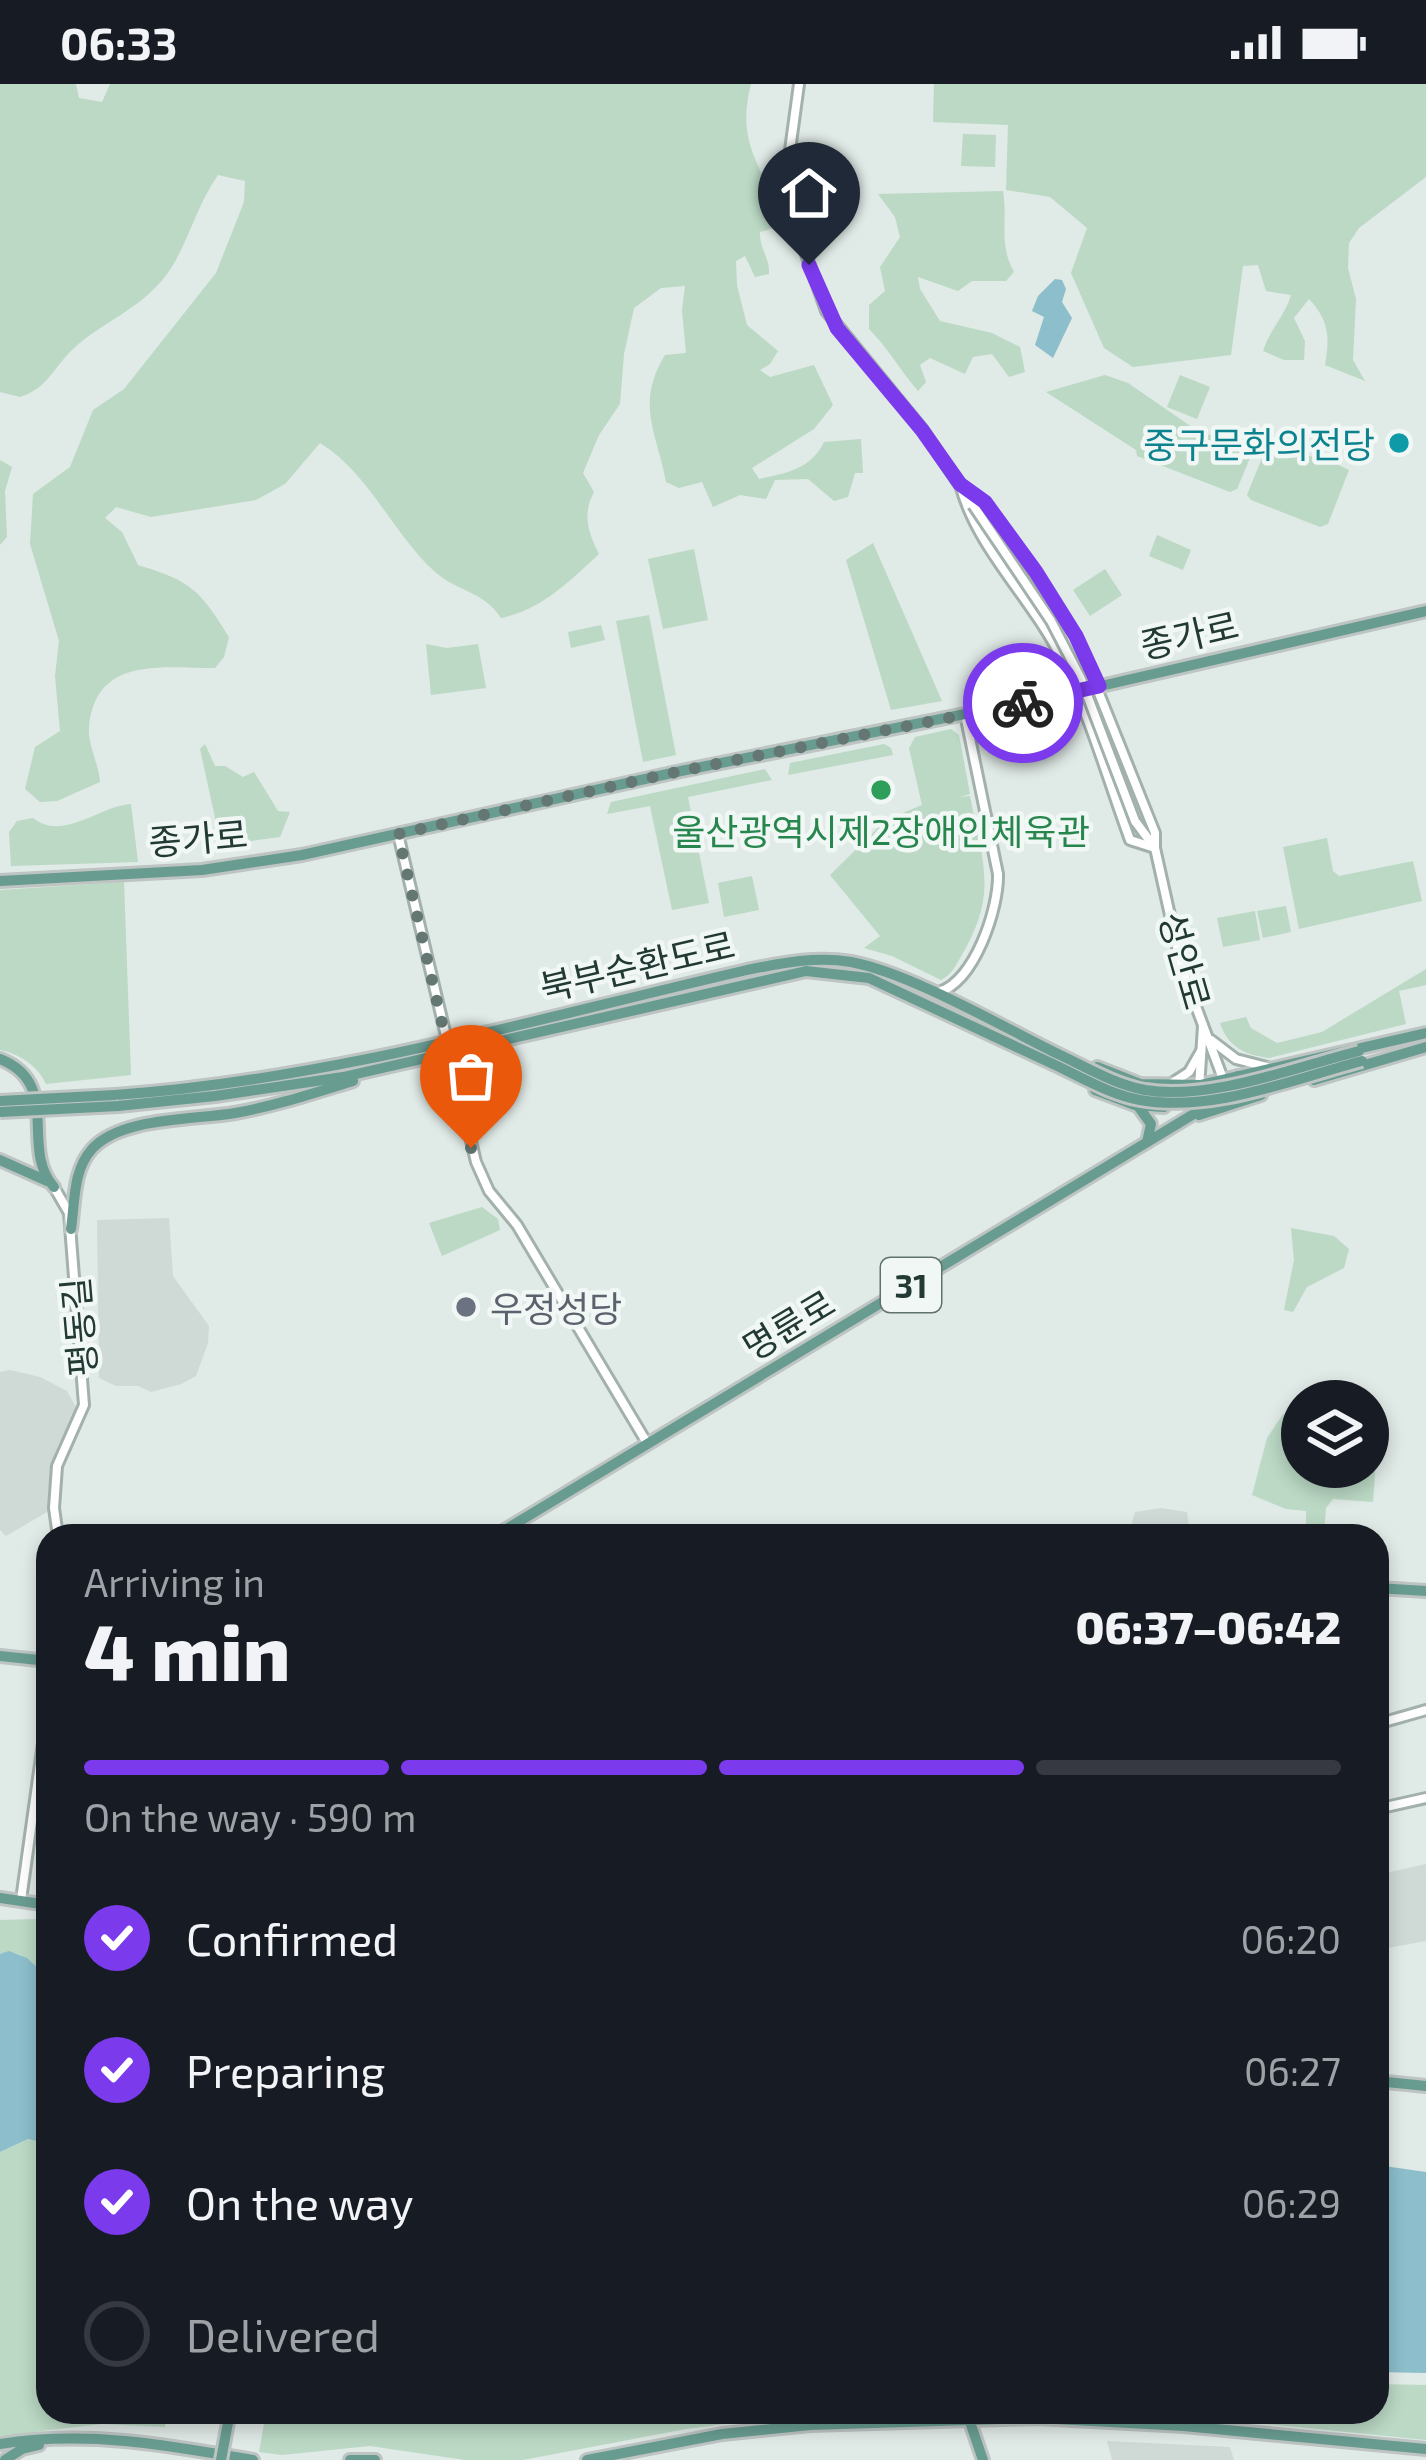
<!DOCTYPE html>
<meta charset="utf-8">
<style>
body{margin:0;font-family:"Exo 2","Noto Sans KR",sans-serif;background:#20242c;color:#f1f3f6;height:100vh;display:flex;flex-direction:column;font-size:45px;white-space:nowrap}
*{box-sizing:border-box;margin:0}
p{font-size:39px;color:#9ea1a6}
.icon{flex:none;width:66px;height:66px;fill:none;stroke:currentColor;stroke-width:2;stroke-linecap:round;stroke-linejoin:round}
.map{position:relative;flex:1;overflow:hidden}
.details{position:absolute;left:36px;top:1440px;width:1353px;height:900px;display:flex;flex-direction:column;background:#171b24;border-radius:36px;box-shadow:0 6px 18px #0003}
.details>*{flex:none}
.fabs{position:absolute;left:1281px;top:1296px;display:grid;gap:24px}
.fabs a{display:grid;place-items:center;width:108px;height:108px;border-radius:50%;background:#171b24;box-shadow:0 6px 18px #0003;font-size:60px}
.pin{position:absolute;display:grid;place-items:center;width:102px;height:102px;color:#fff;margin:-123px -51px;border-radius:50% 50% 50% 0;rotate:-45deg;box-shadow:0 0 12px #0007}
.pin .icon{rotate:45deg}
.courier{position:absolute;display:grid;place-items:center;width:120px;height:120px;margin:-60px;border:9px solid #7c3aed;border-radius:50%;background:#fff;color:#222;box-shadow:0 3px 15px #0007}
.overview em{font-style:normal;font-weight:800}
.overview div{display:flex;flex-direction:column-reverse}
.overview{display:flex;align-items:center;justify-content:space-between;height:204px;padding:0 48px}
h1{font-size:78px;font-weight:800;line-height:90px}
.bar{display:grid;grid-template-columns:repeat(4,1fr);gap:18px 12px;align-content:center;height:144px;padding:0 48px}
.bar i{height:15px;border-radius:9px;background:#363941}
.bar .on{background:#7c3aed}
.bar p{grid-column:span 4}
ol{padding:0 48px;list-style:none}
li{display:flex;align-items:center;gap:36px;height:132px}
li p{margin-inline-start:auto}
li .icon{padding:12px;border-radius:50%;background:#7c3aed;color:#fff;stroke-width:4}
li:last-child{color:#9ea1a6}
li i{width:66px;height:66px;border:6px solid #363941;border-radius:50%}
.status{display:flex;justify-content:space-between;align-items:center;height:84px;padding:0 60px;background:#171b24;direction:ltr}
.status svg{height:33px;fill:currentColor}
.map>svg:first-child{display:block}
.built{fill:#cfd9d5}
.green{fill:#bbd9c5}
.water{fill:#8cbecb}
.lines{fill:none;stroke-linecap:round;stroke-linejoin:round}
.minor-casing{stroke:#a3b1ad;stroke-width:14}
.major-casing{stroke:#bdc4c2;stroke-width:16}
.minor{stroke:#fff;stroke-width:8}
.major{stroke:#689c91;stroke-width:10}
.minor-bridge-casing{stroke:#a3b1ad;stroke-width:14;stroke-linecap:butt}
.major-bridge-casing{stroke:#bdc4c2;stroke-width:16;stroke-linecap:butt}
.minor-bridge{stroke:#fff;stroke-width:8}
.major-bridge{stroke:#689c91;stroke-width:10}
.done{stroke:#647772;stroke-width:12;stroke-dasharray:0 21.6}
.route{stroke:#7c3aed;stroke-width:15}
.culture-dot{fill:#0f9aa8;stroke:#f0f7f4;stroke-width:4.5}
.leisure-dot{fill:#2e9e5b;stroke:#f0f7f4;stroke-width:4.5}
.worship-dot{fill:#6b7280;stroke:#f0f7f4;stroke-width:4.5}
.labels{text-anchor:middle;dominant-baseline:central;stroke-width:9;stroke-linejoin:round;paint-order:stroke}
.shield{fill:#f0f7f4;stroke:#60726e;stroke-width:3}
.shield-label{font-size:33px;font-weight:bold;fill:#223934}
.culture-label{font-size:36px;fill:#0d838f;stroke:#f0f7f4;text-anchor:end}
.street-label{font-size:36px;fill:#223934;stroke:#f0f7f4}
.leisure-label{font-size:36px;fill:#27864d;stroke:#f0f7f4}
.worship-label{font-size:36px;fill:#5b616d;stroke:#f0f7f4;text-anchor:start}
</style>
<div class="status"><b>06:33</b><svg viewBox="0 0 49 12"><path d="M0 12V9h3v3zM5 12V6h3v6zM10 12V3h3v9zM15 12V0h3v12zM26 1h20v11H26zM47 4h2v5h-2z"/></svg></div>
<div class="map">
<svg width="1426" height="2376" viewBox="0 0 1426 2376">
<rect width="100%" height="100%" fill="#e0eae6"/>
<!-- built -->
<g class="built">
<polygon points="169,1134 173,1192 209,1242 208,1259 196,1292 181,1300 151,1308 138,1302 116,1302 99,1294 97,1136"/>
<polygon points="10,1286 40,1293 67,1307 77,1325 78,1337 58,1375 54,1424 6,1452 0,1446 0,1288"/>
<polygon points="1161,1424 1187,1428 1189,1444 1206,1452 1114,1452 1130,1446 1135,1428"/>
<polygon points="1426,1780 1426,1857 1377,1866 1377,1791"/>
<polygon points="1107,2357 1230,2363 1234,2376 1112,2376"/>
</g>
<!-- green -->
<g class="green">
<path d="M0,0H76L79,14L102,18L110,0H751C733,70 772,83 777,143L760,148C759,164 770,174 769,190L755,193L745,172L736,177L737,201L747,241L778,267L770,280L760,286L770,293L814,281L833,321L814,345L752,384L759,395C787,389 811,385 824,358L861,355L863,389H855L848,413L834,417L808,395L775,396L766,415L740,411L713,423L702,398L679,404L666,398C657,348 635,321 665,271L686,269L682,226L685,202L661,204L634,224L624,270L620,320L599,351L583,389L594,408C582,430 588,448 599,470C570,497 541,526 501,534C483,506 456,508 433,486C392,448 369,389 320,359L285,400L256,416L151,433L116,423L105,434L122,448L138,481C191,497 200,506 229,553L224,573L215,584C160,584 96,572 89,643C87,659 99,680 100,698L57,717L40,718L25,705L35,663L60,647L55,592L59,557L30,460L33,410L70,383L93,326L124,305L216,189L244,118L245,97L218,91C196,122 187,163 167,190C139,227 103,237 73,265C53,284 48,304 20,313L0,308Z"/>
<path d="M934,0H1426V93L1359,144L1349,159L1348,184L1356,215L1353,276L1365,297L1325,281C1330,253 1329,236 1309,215L1294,234L1305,257L1304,276H1284L1263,267C1270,245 1285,232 1291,211L1266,207L1258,181L1243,182L1231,271L1133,283L1104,264L1071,189L1087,144L1050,113L1006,106L1008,41L933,38Z"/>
<polygon points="963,50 996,51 995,83 961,82"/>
<path d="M1003,107C1008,139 998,159 1014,188L1006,197H972L958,207L918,193L920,205L940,237L992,249L1020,263L1025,288L1009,293L992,270L973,273L965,290L930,274L920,281L926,298L918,307C900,286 888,264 869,245V221L885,207L880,183L900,153L895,133L878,110Z"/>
<polygon points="1105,291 1128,299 1199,348 1255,362 1237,405 1230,408 1137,372 1136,366 1046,308"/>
<polygon points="1180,291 1210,303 1197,335 1167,323"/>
<polygon points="1266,364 1326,375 1349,386 1328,440 1320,443 1251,416 1247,411"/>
<polygon points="0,376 12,383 5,407 7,453 0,461"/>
<polygon points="1157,451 1191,466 1183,486 1149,472"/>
<polygon points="873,459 942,617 891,626 846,476"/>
<polygon points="694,465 708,536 663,545 648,475"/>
<polygon points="1105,485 1122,511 1090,532 1073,506"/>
<polygon points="649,531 676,671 643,678 616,537"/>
<polygon points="601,541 605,556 571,564 568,548"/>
<polygon points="426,560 447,564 478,560 486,604 431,611"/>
<path d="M951,645L959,651L970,710L960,713L970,712C982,775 998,808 964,867C957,879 953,890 941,896L892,872L864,864L880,852L830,791L886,736L922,721L909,664L915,653Z"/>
<polygon points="205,660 215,682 225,682 243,693 254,688 278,727 290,728 280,753 221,761 200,665"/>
<polygon points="884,660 891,664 893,671 788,691 790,679"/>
<polygon points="765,685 772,696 688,713 709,819 672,826 650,722 607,730 611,718"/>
<path d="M131,720L138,778L11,782L9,748L17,737L33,734C63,758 99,722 131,720Z"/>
<polygon points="1327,754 1333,787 1339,792 1413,777 1422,817 1299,845 1283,763"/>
<polygon points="752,792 759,826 724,833 718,799"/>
<path d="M124,798L131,991L46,1000C38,982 20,970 0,966V806Z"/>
<polygon points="1286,822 1291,848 1263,854 1257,827"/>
<polygon points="1255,827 1260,856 1223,863 1217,834"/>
<path d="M1426,885V901L1399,907L1406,940L1269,974C1245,971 1228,963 1220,939L1246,933L1251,944L1277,959L1322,948Z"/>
<polygon points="482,1123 498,1135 500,1146 442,1172 429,1139"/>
<polygon points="1291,1144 1334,1152 1349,1165 1344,1184 1307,1203 1293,1228 1284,1226 1294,1176"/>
<polygon points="1283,1330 1299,1337 1302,1333 1302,1383 1368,1383 1368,1332 1379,1332 1373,1418 1333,1415 1326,1424 1324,1452 1306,1452 1306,1427 1286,1425 1252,1411 1267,1354"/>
<path d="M35,1835L48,1839V1885H39C27,1874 16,1865 0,1870V1836Z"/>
<polygon points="28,2055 48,2060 48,2328 168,2328 165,2343 102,2340 0,2352 0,2068"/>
<polygon points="1377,2300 1426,2301 1426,2356 1147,2328 1377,2328"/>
<polygon points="266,2328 814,2328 686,2345 523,2376 465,2376 370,2362 282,2371 259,2368"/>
</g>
<!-- water -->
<g class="water">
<polygon points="1055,195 1062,196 1066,205 1062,218 1072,234 1053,274 1035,261 1044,233 1032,227 1038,212"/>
<polygon points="9,1867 27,1874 39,1885 48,1885 48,2060 28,2055 0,2068 0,1870"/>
<polygon points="1377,2081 1426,2088 1426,2289 1377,2288"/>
</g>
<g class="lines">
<defs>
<g id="minor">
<polyline points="799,0 788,81 789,107 794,136 826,227 923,346 973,421"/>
<path d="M960,400L985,418L1076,552L1155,749V764L1130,756C1108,696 1090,632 1062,575C1033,515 976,464 960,400Z"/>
<polyline points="1135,737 1155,764 1182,885 1225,1000"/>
<polyline points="398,750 476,1078 489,1107 517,1141 647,1359"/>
<path d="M939,908C975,897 999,824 998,790L965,630"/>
<polyline points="1211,956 1236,975 1267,983"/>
<polyline points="1172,999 1189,988 1201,967"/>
<polyline points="1199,1004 1203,942"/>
<polyline points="54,1103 69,1129 84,1321 57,1382 54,1424 58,1452"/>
<polyline points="1377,1640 1426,1626"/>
<polyline points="1377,1725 1426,1714"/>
<polyline points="21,1816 48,1623"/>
</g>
<g id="major">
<polyline points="0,797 202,786 302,771 681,687 1075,608 1426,527"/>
<path d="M0,975C63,1000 19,1064 54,1103"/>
<polyline points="1097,983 1140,1000 1200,1001 1426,949"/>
<polyline points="1314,996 1426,963"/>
<polyline points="1095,1006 1135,1021 1164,1023"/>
<path d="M115,1011C330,996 539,934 747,886C782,879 816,872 851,878C910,889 1001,942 1058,970"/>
<polyline points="118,1022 215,1012 343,993 806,887 869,894 1053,980"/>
<polyline points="1138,1022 1151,1040 1147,1058"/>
<polyline points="1199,1031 1261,1011"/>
<polyline points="0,1076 47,1097"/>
<path d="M71,1145C75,1117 73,1086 92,1065C121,1033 194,1036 235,1029C275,1022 314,1009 353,997"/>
<polyline points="495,1452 1207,1022 1238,992"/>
<polyline points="1377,1504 1426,1507"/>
<polyline points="0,1572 48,1577"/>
<polyline points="0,1814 48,1821"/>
<polyline points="1377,1997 1426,2002"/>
<polyline points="969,2335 983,2376"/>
<path d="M0,2360C86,2346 168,2361 253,2376"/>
<polyline points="5,2376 22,2365 39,2361"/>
<polyline points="350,2376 375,2376"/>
<polyline points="587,2376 722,2350 810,2341 1037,2334 1184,2342 1426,2365"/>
</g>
</defs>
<!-- minor casing -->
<use href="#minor" class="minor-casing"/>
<!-- major casing -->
<use href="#major" class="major-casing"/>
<!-- minor -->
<use href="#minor" class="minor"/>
<!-- major -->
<use href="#major" class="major"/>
<defs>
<polyline id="minor-bridge" points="973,421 1051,537 1081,595 1135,737"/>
<g id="major-bridge">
<path d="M1058,970C1086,983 1114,1000 1145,1006C1210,1017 1296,983 1359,967"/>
<path d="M1053,980C1081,993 1109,1010 1140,1016C1212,1029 1293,995 1362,977"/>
<polyline points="0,1017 115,1011"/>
<polyline points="0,1028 118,1022"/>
<polyline points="221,2376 230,2328"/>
</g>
</defs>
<!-- minor-bridge casing -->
<use href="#minor-bridge" class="minor-bridge-casing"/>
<!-- major-bridge casing -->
<use href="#major-bridge" class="major-bridge-casing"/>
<!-- minor-bridge -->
<use href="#minor-bridge" class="minor-bridge"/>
<!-- major-bridge -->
<use href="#major-bridge" class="major-bridge"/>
</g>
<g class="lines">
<!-- done -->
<polyline class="done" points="471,1064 398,750 681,687 1023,619"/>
<!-- route -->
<polyline class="route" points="809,181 837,244 922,346 960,400 985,418 1036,488 1076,552 1099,602 1023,619"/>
</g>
<!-- markers -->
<circle class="culture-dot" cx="1399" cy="359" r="12"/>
<circle class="leisure-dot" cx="881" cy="706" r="12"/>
<circle class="worship-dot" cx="466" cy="1223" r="12"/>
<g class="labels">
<!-- shield labels -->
<rect class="shield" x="881" y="1174" width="60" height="54" rx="9"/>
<g class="shield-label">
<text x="911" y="1201">31</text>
</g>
<!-- culture labels -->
<g class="culture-label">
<text x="1375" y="359">중구문화의전당</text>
</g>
<!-- street labels -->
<g class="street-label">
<text transform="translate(1189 550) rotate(-13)">종가로</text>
<text transform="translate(198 753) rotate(-5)">종가로</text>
<text transform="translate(1186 876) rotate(74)">성안로</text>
<text transform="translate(637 881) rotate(-13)">북부순환도로</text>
<text transform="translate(788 1240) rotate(-31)">명륜로</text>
<text transform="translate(78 1243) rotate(-95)">평동길</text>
</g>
<!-- leisure labels -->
<g class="leisure-label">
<text x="881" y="746">울산광역시제2장애인체육관</text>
</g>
<!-- worship labels -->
<g class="worship-label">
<text x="490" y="1223">우정성당</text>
</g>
</g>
</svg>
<div class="fabs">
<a><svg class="icon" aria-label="layers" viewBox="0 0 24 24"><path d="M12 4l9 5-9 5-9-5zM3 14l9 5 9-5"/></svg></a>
</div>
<div class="pin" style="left:471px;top:1064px;background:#ea580c"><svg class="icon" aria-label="bag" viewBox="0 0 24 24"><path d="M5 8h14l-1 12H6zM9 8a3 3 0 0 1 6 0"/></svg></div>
<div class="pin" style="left:809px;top:181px;background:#1f2937"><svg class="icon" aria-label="home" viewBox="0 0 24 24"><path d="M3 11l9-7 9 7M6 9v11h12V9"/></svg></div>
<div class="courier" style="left:1023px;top:619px"><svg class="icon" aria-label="bike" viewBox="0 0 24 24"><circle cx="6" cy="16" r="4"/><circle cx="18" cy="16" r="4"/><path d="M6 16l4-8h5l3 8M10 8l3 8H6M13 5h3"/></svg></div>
<section class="details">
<div class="overview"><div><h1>4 min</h1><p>Arriving in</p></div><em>06:37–06:42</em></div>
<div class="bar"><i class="on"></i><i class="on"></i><i class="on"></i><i></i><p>On the way · 590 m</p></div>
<ol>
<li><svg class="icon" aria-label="check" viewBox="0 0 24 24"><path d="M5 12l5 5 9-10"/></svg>Confirmed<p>06:20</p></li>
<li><svg class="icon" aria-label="check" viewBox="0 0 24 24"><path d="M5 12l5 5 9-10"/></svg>Preparing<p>06:27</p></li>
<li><svg class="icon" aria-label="check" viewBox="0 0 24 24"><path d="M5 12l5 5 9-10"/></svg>On the way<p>06:29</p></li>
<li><i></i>Delivered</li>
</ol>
</section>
</div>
